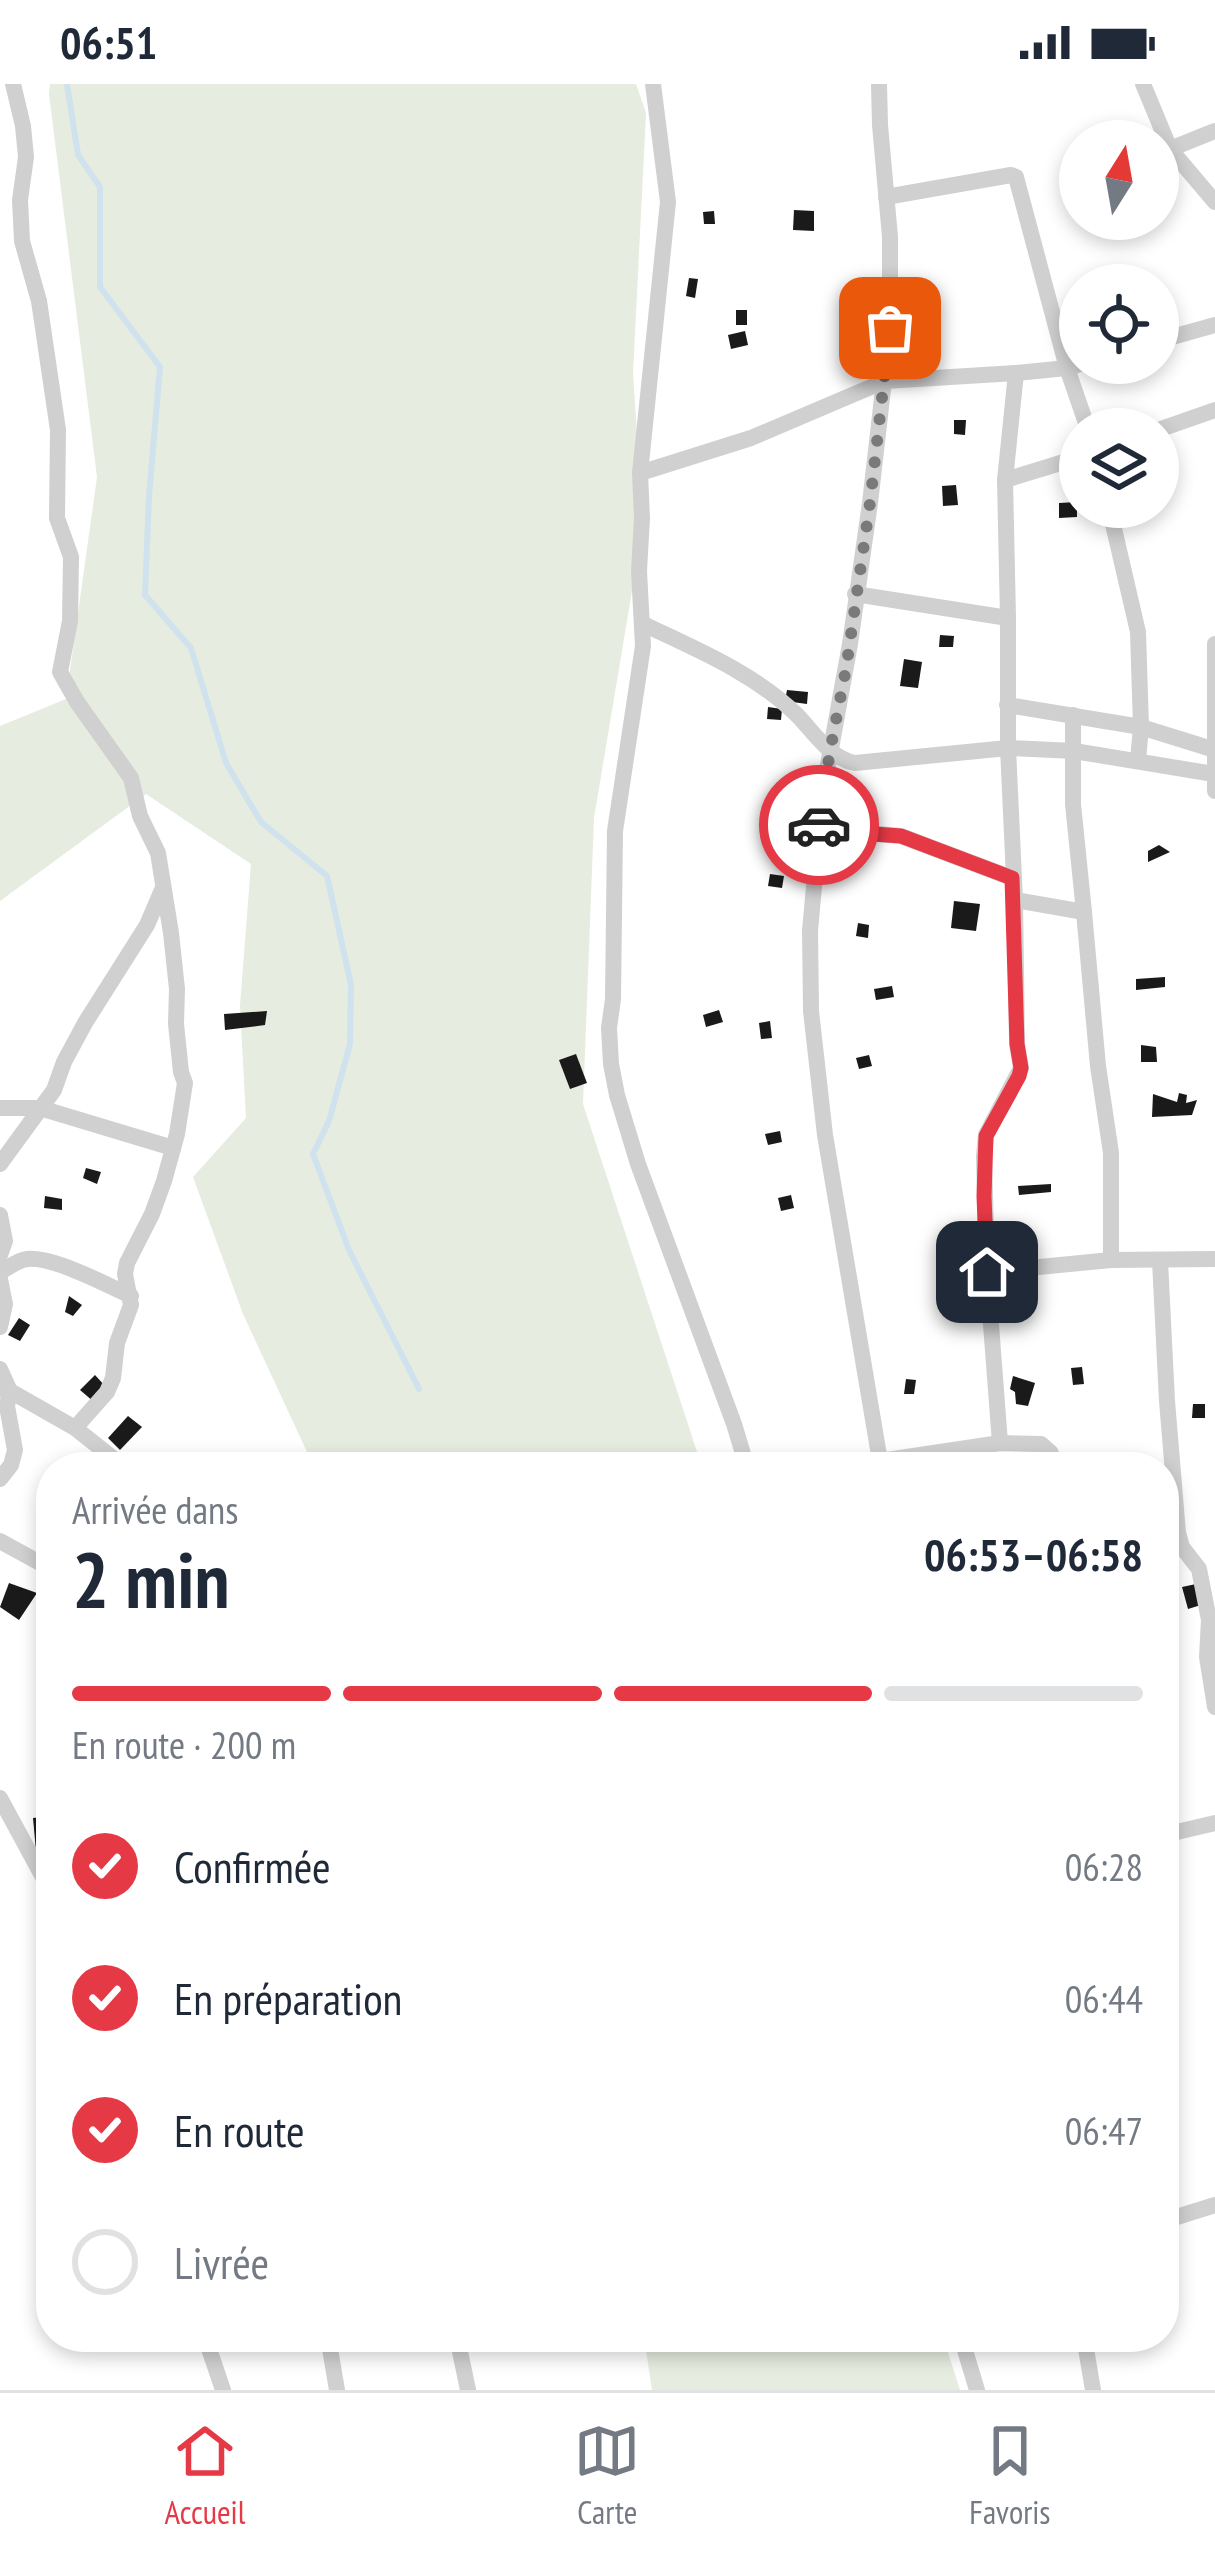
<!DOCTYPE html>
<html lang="fr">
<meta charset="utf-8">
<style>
body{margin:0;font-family:"PT Sans Narrow",sans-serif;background:#f2f2f3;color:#1f2937;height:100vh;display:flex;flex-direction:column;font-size:45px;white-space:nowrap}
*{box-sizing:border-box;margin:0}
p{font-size:39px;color:#747a83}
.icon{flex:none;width:66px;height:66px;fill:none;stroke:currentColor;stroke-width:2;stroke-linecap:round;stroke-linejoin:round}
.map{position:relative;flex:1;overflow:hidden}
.drawer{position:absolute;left:36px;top:1368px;width:1143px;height:900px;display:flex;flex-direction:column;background:#fff;border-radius:48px;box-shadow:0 6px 18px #0003}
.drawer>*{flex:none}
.needle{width:78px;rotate:11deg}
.buttons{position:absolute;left:1059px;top:36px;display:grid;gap:24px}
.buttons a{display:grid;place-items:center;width:120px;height:120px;border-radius:50%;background:#fff;box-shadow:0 6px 18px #0003;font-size:60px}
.pin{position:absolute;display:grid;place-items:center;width:102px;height:102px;color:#fff;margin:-51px;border-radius:24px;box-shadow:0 6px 18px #0006}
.courier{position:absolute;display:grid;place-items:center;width:120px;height:120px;margin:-60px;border:9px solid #e63946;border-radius:50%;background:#fff;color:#222;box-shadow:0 3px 15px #0007}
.overview em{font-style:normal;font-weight:800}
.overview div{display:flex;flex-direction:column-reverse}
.overview{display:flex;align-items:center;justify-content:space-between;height:204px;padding:0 36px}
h1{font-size:78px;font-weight:800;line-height:90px}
.bar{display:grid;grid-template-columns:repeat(4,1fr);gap:18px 12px;align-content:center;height:144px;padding:0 36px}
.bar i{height:15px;border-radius:9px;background:#e0e1e3}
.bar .active{background:#e63946}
.bar p{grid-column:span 4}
ol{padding:0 36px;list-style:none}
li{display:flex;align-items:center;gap:36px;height:132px}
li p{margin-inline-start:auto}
li .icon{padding:12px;border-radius:50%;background:#e63946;color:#fff;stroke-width:4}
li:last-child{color:#747a83}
li i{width:66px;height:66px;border:6px solid #e0e1e3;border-radius:50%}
.status{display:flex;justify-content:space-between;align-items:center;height:84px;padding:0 60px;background:#fff;direction:ltr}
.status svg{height:33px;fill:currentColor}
.tabs{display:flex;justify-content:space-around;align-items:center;height:168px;border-top:3px solid #e0e1e3;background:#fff;font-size:33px;color:#747a83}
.tabs a{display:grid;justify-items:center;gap:6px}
.tabs .active{color:#e63946}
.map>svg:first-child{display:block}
.green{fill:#e6ecdf}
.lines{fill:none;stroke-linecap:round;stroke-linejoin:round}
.stream{stroke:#cfe2ee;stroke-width:6}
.building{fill:#1a1a1a}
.minor{stroke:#d0d0d0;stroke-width:16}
.done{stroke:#7a7a7a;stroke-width:12;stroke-dasharray:0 21.6}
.route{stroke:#e63946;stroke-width:15}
</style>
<div class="status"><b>06:51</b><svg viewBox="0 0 49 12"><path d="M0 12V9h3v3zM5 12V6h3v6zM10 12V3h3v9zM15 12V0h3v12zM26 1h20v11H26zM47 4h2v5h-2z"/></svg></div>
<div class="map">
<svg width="1215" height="2306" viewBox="0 0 1215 2306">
<rect width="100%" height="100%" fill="#fff"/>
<!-- green -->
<g class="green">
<polygon points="50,0 636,0 646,29 633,289 643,441 594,734 583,1020 702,1383 314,1383 243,1230 193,1093 246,1034 240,921 251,780 146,710 0,817 0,642 66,615 97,393 49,10"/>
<polygon points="644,2253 943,2253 960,2306 652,2306"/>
</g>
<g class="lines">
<!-- stream -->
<polyline class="stream" points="67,0 78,71 100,103 100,203 160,283 149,412 145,511 191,564 226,679 261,738 327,792 351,901 350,960 329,1037 313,1070 349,1166 419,1305"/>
</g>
<!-- building -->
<g class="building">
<polygon points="794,126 814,127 814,147 793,146"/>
<polygon points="714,127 715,140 704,140 703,128"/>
<polygon points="689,194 698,195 695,214 686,212"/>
<rect x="736" y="226" width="11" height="15"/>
<polygon points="745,247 748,261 731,265 728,251"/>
<polygon points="954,336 966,336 965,351 954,350"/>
<polygon points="956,401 958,421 943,422 942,402"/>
<polygon points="1077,418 1077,433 1059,434 1059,419"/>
<polygon points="940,551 954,552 953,563 939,563"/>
<polygon points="904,575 922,578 918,604 900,602"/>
<polygon points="787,606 808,608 807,620 785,617"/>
<polygon points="768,623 782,625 781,636 767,635"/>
<polygon points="1159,761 1170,768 1148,778 1148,767"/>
<polygon points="770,790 784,792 782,804 768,802"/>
<polygon points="954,817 980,820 976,847 951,844"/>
<polygon points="858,839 869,841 868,854 856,852"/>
<polygon points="1165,893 1165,903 1136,906 1136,895"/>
<polygon points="892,902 894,913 876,916 874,905"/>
<polygon points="719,926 723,938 706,943 703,931"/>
<polygon points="267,927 265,941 225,946 224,930"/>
<polygon points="770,937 772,954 761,955 759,939"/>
<polygon points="1141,961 1156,963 1157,978 1141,978"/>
<polygon points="576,970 587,999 570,1005 559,976"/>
<polygon points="869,971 872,982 859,985 856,974"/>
<polygon points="1179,1009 1187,1011 1186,1019 1197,1016 1192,1031 1152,1033 1153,1010 1177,1018"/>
<polygon points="780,1047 782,1058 768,1061 765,1050"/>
<polygon points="86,1084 101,1088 97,1100 83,1094"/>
<polygon points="1051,1100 1051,1108 1019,1111 1018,1102"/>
<polygon points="791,1111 794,1124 781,1127 778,1114"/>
<polygon points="45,1112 62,1115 62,1126 44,1124"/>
<polygon points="1016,1150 1017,1168 999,1168 998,1159 1007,1159 1006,1151"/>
<polygon points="69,1212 82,1221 73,1232 65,1228"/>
<polygon points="19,1234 30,1241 20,1257 8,1251"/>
<polygon points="1082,1283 1084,1300 1073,1301 1071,1284"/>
<polygon points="95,1291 106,1303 94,1318 80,1306"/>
<polygon points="1013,1292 1035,1299 1028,1322 1016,1320 1015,1308 1010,1305"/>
<polygon points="906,1295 916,1296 914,1310 904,1310"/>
<polygon points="1193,1320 1205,1320 1205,1334 1192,1334"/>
<polygon points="128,1332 142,1343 120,1366 108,1354"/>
<polygon points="9,1499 37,1509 19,1536 0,1523"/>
<polygon points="1196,1500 1201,1521 1188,1525 1182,1503"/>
<polygon points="51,1732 51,1762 36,1767 33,1734"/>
</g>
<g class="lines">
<!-- minor -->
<g class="minor">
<polyline points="13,0 23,42 26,73 20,116 22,157 39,217 58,346 57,434 71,473 70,537 60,588 77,618 131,694 140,732 158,769 171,849 177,905 176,940 181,988 185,999 177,1050 164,1097 152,1130 127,1179 125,1190 131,1221 117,1259 113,1294 107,1308 75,1344"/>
<polyline points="653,0 668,118 640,389 642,434 639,487 643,562 615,747 613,915 609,944 611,980 617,1011 638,1080 734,1340 747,1383"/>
<polyline points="879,0 880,41 890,153 890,244 870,419 850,560 822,714 810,847 811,927 825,1051 881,1383"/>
<polyline points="1143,0 1170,65 1215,118"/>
<polyline points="1170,65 1215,47"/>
<polyline points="886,113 1011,91 1016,93 1067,284 1088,345"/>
<polyline points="1158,257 1215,241"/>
<polyline points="1158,346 1215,326"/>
<polyline points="640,389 751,354 885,297 1016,289 1067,284 1083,279"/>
<polyline points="1005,396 1080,373"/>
<polyline points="1109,423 1138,548 1141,643 1138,676"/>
<polyline points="855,510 1008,534"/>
<path d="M643,540C696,565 756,590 798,632C815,650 830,674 855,679L1008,664L1074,667L1214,690"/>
<polyline points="1215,560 1215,707"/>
<polyline points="1007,621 1141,643 1215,666"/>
<polyline points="1073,631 1073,720 1084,828"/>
<polyline points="818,745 901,752 1012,794"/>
<polyline points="1015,816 1084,828 1098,982 1111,1069 1111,1176"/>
<polyline points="0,1024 40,1024 173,1064"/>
<polyline points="0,1080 54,1006 64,978 85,939 147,841 162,806"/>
<polyline points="0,1131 5,1157 0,1171"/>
<polyline points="1160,1177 1167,1317 1178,1449 1182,1463 1199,1485 1209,1536 1207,1573 1215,1623"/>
<path d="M0,1188C8,1184 18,1176 27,1175C53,1172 107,1201 131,1212"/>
<polyline points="987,1188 1111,1176 1215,1175"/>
<polyline points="0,1195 5,1220 0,1243"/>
<polyline points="0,1285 10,1307 7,1322 15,1366 11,1381 0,1395"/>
<polyline points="0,1305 10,1307 75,1344 124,1383"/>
<polyline points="1000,1359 987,1188 984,1072 986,1051 1021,984 1017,960 1015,816 1008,664 1008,534 1005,396 1016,289"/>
<polyline points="880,1377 1000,1359 1041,1360 1051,1369 1052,1383"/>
<polyline points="0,1457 51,1485"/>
<polyline points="0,1714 51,1808"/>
<polyline points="1164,1751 1215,1739"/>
<polyline points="1164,2137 1215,2121"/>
<polyline points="205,2253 223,2306"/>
<polyline points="328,2253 337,2306"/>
<polyline points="457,2253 468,2306"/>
<polyline points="961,2253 977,2306"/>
<polyline points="1084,2253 1093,2306"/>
</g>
</g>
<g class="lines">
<!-- done -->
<polyline class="done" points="819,741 830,667 846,585 870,419 890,244"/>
<!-- route -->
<polyline class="route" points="819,741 818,746 901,752 1012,794 1017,960 1021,984 1019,992 986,1052 984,1112 987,1188"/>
</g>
</svg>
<div class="buttons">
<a><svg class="needle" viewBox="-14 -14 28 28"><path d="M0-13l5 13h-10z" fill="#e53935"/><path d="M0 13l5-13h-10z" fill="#747a83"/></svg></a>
<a><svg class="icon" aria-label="locate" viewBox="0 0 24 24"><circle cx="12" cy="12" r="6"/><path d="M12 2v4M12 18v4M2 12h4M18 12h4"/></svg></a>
<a><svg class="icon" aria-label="layers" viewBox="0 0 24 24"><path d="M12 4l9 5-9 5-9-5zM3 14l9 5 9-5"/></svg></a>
</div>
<div class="pin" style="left:890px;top:244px;background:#ea580c"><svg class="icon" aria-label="bag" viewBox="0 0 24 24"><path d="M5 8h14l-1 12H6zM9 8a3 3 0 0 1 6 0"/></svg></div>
<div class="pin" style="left:987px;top:1188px;background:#1f2937"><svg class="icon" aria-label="home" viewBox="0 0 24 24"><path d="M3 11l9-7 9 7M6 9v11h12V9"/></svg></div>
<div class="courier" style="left:819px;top:741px"><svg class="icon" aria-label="car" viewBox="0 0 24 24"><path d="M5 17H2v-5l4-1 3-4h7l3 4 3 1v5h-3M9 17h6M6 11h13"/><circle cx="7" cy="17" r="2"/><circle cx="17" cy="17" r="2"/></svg></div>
<section class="drawer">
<div class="overview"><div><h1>2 min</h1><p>Arrivée dans</p></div><em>06:53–06:58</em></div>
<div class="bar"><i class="active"></i><i class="active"></i><i class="active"></i><i></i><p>En route · 200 m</p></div>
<ol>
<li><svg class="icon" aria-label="check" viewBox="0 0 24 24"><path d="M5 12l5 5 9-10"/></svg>Confirmée<p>06:28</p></li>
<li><svg class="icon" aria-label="check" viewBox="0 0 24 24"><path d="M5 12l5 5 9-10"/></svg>En préparation<p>06:44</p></li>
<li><svg class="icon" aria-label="check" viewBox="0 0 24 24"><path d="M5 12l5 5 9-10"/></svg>En route<p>06:47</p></li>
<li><i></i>Livrée</li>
</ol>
</section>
</div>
<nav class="tabs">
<a class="active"><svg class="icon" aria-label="home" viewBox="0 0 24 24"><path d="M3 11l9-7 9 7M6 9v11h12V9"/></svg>Accueil</a>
<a><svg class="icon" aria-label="map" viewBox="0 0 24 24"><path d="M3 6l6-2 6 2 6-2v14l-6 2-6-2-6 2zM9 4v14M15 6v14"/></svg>Carte</a>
<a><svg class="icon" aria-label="saved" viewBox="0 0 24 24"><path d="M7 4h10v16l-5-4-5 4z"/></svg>Favoris</a>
</nav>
